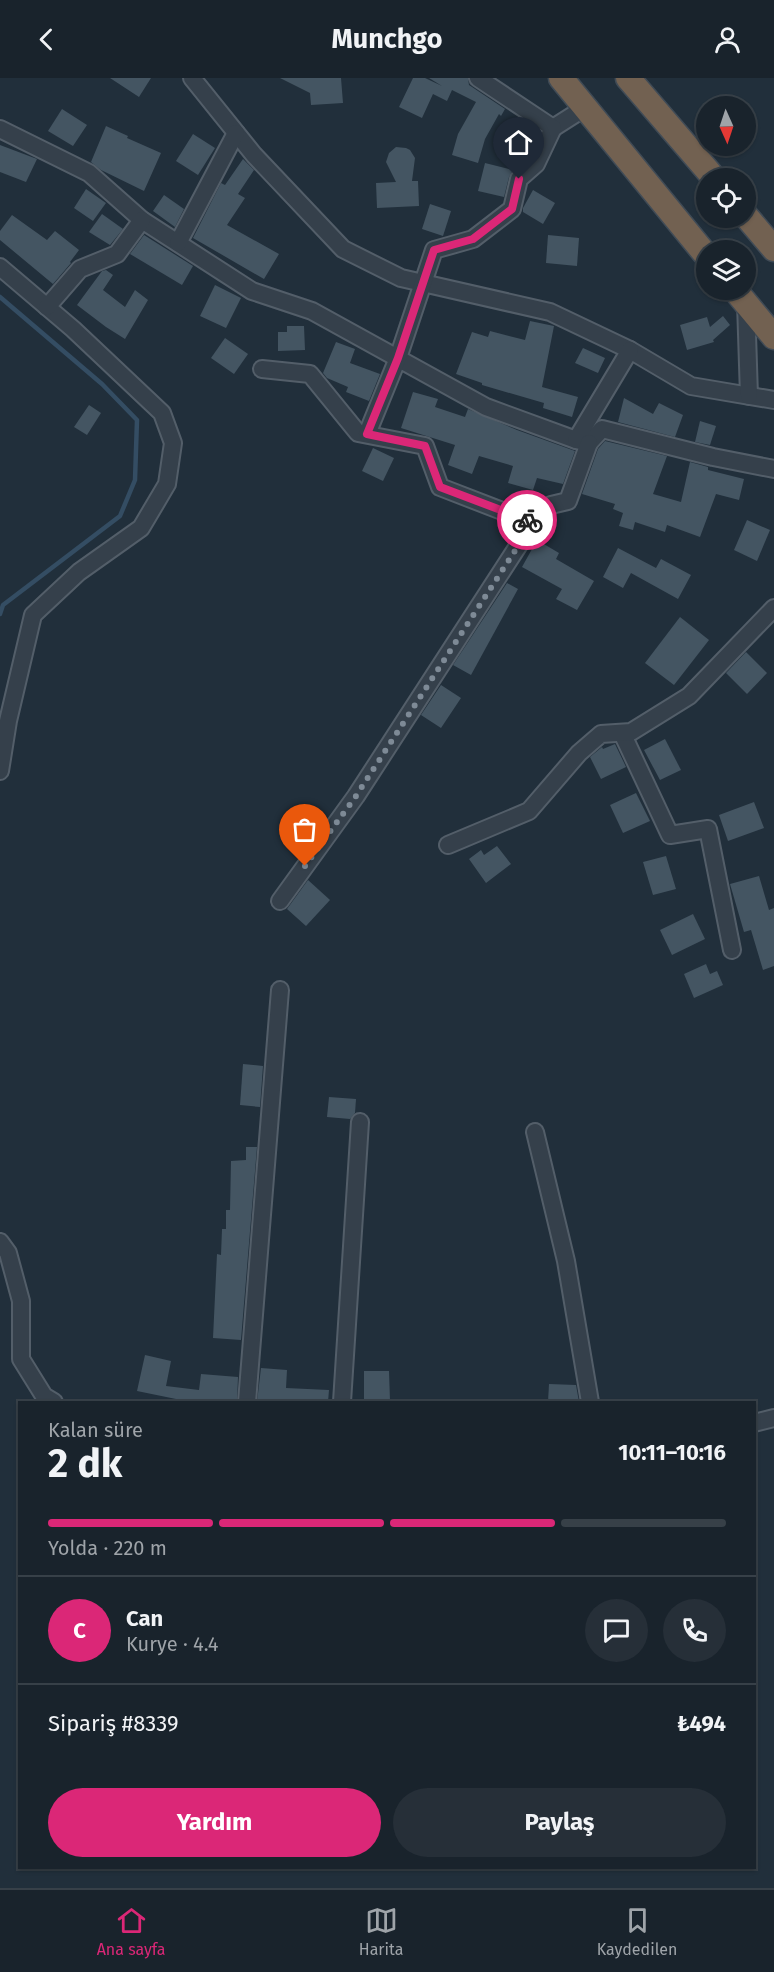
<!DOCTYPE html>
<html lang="tr">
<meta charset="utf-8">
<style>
body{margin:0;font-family:"Fira Sans",sans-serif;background:#262f38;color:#f1f3f6;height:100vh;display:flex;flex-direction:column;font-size:22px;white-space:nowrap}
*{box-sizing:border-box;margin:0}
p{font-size:20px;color:#9fa4a9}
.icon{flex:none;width:33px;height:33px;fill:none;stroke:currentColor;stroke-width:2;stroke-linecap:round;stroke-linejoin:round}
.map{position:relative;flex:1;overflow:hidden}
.drawer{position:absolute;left:18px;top:1323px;width:738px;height:468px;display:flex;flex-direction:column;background:#19232c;border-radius:0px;box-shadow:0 2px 4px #0004,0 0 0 2px #374048}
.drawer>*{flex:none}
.needle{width:39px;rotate:177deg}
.buttons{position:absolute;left:696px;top:18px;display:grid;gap:12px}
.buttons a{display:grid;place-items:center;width:60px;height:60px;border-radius:50%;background:#19232c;box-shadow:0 2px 4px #0004,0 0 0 2px #374048;font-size:30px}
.pin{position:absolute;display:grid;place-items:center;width:51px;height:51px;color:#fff;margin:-62px -26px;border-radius:50% 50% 50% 0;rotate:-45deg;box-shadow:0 0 6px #0007}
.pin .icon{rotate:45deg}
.courier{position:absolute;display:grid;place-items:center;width:60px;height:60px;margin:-30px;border:4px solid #db2777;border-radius:50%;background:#fff;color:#222;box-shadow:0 2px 8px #0007}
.summary em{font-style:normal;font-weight:700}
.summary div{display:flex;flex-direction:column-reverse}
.summary{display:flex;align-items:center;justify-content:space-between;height:102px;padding:0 30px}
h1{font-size:39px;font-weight:700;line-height:45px}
.bar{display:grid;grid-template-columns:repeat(4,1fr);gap:9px 6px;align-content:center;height:72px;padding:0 30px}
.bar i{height:8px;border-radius:4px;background:#374048}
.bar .on{background:#db2777}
.bar p{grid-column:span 4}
.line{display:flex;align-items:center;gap:15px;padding:0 30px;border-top:2px solid #374048}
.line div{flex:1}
.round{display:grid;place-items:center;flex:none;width:63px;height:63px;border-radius:32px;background:#262f38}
.action{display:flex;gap:12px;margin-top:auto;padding:12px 30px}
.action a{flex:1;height:69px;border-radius:36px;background:#db2777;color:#fff;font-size:24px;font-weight:700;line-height:69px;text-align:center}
.action a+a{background:#262f38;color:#f1f3f6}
header{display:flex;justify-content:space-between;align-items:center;height:78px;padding:0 30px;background:#19232c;font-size:27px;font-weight:700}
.menu{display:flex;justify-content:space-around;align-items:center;height:84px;border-top:2px solid #374048;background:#19232c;font-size:16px;color:#9fa4a9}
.menu a{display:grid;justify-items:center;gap:3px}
.menu .on{color:#db2777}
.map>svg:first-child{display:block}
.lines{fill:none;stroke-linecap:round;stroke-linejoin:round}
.stream{stroke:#344d63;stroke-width:4.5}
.building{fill:#445562}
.minor-casing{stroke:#535e69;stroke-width:20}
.highway-casing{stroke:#404b56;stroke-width:27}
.minor{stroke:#35404b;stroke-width:16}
.highway{stroke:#726151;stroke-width:24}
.done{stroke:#7e8a96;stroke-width:6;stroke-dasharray:0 10.8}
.route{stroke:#db2777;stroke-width:8}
</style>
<header><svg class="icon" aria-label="back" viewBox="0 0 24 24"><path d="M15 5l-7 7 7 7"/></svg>Munchgo<svg class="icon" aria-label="person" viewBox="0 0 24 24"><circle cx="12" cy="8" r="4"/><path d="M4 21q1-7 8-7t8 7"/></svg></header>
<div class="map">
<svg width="774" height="1810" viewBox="0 0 774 1810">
<rect width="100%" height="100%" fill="#212f3b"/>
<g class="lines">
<!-- stream -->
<polyline class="stream" points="0,219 102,306 137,342 135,402 120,438 3,527 0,536"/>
</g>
<!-- building -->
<g class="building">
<polygon points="110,0 151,0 139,19"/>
<polygon points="280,0 341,0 343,25 311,27 310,15"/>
<polygon points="413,0 425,0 442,8 429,0 468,0 469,7 505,31 501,38 499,36 485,61 478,85 452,77 458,56 476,24 452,12 447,23 433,16 422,40 399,29"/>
<polygon points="62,31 87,47 73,68 48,53"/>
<polygon points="106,48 128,58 127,60 161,75 144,113 101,92 91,84"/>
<polygon points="193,56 215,70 198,97 176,83"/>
<polygon points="0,67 37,81 26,104 0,94"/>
<polygon points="396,69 406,70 410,72 415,80 412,103 418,103 419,128 377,130 376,105 396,104 386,84 389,75"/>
<polygon points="243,81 254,92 238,116 245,120 227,147 279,176 264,201 193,160 221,105 225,107"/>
<polygon points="485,85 513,92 509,99 504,119 478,113"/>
<polygon points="86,111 106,125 93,143 74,130"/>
<polygon points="533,112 555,125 543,146 523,134 523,130"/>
<polygon points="164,117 184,131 175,149 153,133"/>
<polygon points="430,126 451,133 443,158 422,151"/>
<polygon points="102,136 123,151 110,167 89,154"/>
<polygon points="12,137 47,162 55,153 79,172 70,184 71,185 53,206 0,162 0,153"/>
<polygon points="144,157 193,188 182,207 130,176"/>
<polygon points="548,157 579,160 577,188 546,185"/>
<polygon points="106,192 113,197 103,212 125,229 135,212 148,222 125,261 106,249 77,227 102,193"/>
<polygon points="215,207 241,220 226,250 200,238"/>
<polygon points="723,238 730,247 713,262 714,264 687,272 680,247 707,239 710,249"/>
<polygon points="530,243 554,248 542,309 578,319 572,339 543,330 544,325 482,307 482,305 456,296 472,254 488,259 490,253 525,262"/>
<polygon points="287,248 304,248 305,272 278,273 278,254 287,254"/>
<polygon points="225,260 248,276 234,296 211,280"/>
<polygon points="336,264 355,271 350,285 380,296 369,323 346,314 348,309 327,300 323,295"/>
<polygon points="583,270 605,280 598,295 575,285"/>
<polygon points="413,314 438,321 435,329 465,339 468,331 517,352 575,373 563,406 537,400 533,412 508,405 513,388 479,378 472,396 448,387 455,367 401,350"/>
<polygon points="624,320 653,336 659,325 683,337 675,359 618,344"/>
<polygon points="89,327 101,335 87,357 74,349"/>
<polygon points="700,343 716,348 710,367 695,364"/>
<polygon points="605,363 667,378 653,416 681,424 690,384 708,389 708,392 744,401 739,422 716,416 700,459 667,447 665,454 635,444 633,452 619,448 623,435 613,431 615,426 582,416 598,371"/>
<polygon points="373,370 394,380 383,403 362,393"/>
<polygon points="747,442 770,452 757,483 734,472"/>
<polygon points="537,462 559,475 556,481 594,503 577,532 556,521 562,511 522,489"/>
<polygon points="618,470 656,490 661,481 691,497 678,521 631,495 623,510 603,499"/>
<polygon points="507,505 518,511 471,597 453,587"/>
<polygon points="680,539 709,562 674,607 645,585"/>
<polygon points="746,574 767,595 747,616 726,595"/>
<polygon points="441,607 461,620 441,650 421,637"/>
<polygon points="665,661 681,692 660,702 644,672"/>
<polygon points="615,666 626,689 601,701 590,679 602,669 603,671"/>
<polygon points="636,715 650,743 623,755 610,727"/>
<polygon points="754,724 764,750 728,763 719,737"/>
<polygon points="497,768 511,786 486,805 469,781 481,772 484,777"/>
<polygon points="666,778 676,811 653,817 643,784"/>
<polygon points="759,798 769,832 774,830 774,888 763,892 751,852 744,854 730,806"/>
<polygon points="308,802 330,822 306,848 287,831"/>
<polygon points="693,836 705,861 672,877 660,852"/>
<polygon points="706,886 710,896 717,893 723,907 694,920 684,896"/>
<polygon points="243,986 263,988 260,1029 240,1027"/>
<polygon points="329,1019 356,1021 355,1035 350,1041 327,1039"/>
<polygon points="246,1069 257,1069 241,1262 213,1260 217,1176 221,1177 222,1151 226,1151 226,1132 230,1132 231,1083 246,1082"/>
<polygon points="145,1277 171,1283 166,1308 199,1312 201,1296 238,1299 237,1324 176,1324 176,1321 137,1313"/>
<polygon points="261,1290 287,1292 286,1310 329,1312 328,1324 257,1324"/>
<polygon points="364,1293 389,1293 390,1323 364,1323"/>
<polygon points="549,1306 576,1307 579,1324 548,1324"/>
</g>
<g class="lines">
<defs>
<g id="minor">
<polyline points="192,0 254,77 343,171 401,200 550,234 630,272 691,308 774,322"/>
<polyline points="553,50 586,29"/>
<polyline points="0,51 89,95 142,142 252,213 312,233 486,329 576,362 589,365 602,351 713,379 774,391"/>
<polyline points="178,165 236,55"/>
<polyline points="0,189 73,251 162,335 173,365 167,406 141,450 79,494 33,537 8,643 0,693"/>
<polyline points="746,225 749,318"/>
<polyline points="47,229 80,191 117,176 142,142"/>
<polyline points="262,291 310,296 358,355 425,368 440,409 533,445"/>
<polyline points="367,356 398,280 434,172 473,161 512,131 519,101 536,86 553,50 478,0"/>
<polyline points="576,362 630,272"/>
<polyline points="622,655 670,757 708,751 732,872"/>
<polyline points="448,767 529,733 579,675 601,656 631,654 689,618 774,530"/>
<polyline points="280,823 356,718 533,445 551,427 568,423 589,365"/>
<polyline points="535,1054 566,1183 590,1324"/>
<polyline points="0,1164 8,1175 21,1223 21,1281 44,1318 54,1324"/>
<polyline points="247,1324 280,912"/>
<polyline points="342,1324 360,1044"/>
<polyline points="754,1345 774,1340"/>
</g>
<g id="highway">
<polyline points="561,0 706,177"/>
<polyline points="628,0 714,100"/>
<polyline points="746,138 774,171"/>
<polyline points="735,212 774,259"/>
</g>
</defs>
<!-- minor casing -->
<use href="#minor" class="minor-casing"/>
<!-- highway casing -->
<use href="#highway" class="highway-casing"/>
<!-- minor -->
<use href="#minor" class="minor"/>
<!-- highway -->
<use href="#highway" class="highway"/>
</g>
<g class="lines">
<!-- done -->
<polyline class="done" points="305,788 356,718 533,445 527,442"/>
<!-- route -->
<polyline class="route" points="519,101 512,131 473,161 434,172 398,280 367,356 425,368 440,409 527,442"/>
</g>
</svg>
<div class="buttons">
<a><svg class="needle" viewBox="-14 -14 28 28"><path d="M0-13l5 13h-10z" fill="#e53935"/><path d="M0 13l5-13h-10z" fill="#9fa4a9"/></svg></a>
<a><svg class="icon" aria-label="locate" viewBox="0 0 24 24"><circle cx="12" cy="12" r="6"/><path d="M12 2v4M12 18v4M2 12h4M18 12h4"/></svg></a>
<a><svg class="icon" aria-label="layers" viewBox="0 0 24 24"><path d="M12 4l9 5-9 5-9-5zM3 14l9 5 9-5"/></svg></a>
</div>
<div class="pin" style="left:305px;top:788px;background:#ea580c"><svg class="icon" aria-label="bag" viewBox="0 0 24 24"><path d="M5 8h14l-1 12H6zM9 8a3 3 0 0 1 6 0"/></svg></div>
<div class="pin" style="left:519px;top:101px;background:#1f2937"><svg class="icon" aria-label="home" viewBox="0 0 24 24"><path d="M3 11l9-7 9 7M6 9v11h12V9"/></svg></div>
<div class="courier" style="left:527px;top:442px"><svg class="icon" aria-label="bike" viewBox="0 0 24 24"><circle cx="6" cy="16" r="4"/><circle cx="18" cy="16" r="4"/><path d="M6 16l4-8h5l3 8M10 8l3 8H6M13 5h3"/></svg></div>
<section class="drawer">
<div class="summary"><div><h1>2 dk</h1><p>Kalan süre</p></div><em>10:11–10:16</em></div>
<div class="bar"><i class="on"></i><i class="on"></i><i class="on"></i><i></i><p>Yolda · 220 m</p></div>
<div class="line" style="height:108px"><b class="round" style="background:#db2777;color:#fff">C</b><div><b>Can</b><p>Kurye · 4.4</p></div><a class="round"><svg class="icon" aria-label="chat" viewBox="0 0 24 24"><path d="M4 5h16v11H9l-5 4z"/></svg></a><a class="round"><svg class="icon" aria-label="phone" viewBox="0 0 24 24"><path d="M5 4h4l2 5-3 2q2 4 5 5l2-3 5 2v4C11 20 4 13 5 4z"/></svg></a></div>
<div class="line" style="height:78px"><div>Sipariş #8339</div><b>₺494</b></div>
<div class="action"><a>Yardım</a><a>Paylaş</a></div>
</section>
</div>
<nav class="menu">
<a class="on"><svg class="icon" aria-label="home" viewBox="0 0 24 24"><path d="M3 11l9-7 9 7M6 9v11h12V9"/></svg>Ana sayfa</a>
<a><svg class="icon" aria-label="map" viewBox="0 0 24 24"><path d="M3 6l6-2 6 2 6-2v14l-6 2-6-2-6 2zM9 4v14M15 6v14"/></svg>Harita</a>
<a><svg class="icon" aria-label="saved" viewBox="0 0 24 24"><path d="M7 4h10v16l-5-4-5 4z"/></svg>Kaydedilen</a>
</nav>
